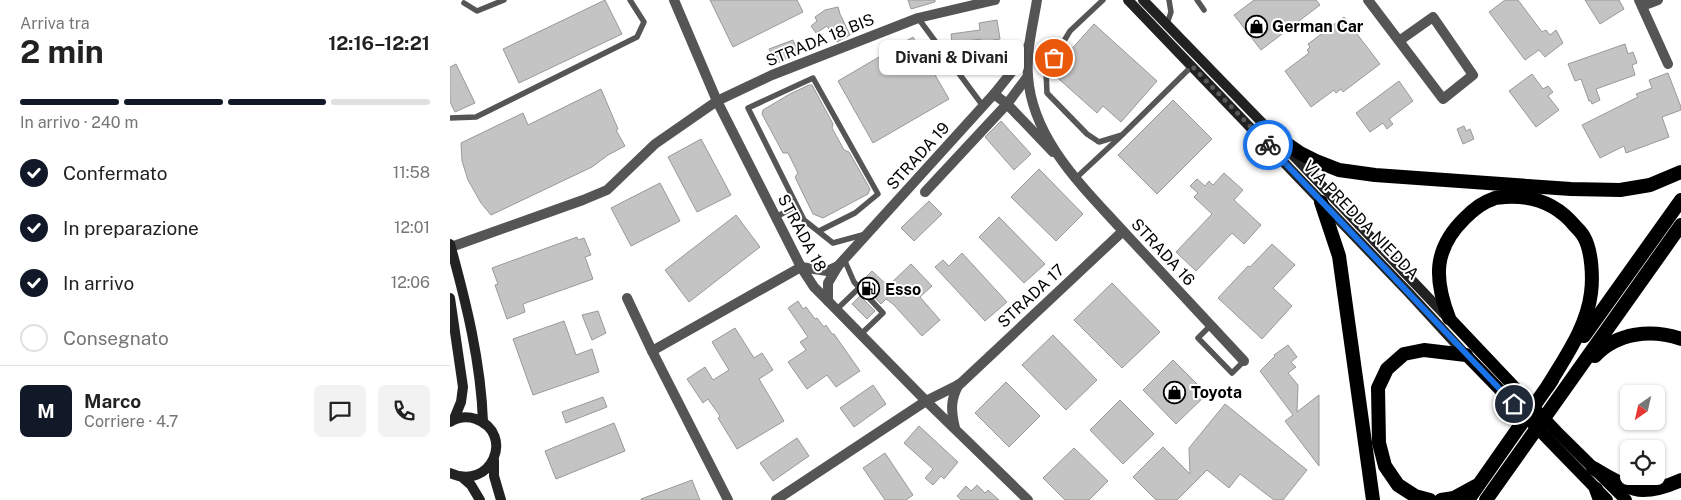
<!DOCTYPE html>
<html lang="it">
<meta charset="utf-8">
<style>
body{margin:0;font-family:"Public Sans",sans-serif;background:#f2f2f2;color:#222;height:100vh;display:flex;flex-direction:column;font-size:19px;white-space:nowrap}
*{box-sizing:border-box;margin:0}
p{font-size:16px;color:#767676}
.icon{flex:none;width:28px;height:28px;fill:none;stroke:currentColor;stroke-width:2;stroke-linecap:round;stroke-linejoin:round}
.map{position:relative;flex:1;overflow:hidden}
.sheet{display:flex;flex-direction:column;background:#fff;width:450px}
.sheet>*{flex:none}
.needle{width:32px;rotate:214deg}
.buttons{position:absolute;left:1170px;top:385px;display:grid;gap:10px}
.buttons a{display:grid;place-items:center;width:45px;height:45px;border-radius:8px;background:#fff;box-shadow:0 1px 4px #0004;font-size:25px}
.pin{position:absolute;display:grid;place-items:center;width:42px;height:42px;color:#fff;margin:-21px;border:2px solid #fff;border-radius:50%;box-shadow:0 1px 5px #0007}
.courier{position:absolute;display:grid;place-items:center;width:50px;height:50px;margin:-25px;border:4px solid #1a73e8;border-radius:50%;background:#fff;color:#222;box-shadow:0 1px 6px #0007}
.bubble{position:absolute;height:35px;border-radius:8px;background:#fff;box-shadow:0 1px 4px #0004;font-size:16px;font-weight:700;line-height:35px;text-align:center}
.headline em{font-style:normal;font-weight:700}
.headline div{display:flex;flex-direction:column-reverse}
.headline{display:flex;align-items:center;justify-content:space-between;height:85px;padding:0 20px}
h1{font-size:32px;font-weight:700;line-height:38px}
.bar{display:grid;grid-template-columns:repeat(4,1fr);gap:8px 5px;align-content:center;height:60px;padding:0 20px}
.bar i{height:6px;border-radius:4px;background:#e0e0e0}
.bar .on{background:#111827}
.bar p{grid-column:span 4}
.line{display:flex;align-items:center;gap:12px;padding:0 20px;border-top:1px solid #e0e0e0}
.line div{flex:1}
.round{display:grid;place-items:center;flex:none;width:52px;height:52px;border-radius:8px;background:#f2f2f2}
ol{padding:0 20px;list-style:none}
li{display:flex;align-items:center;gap:15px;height:55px}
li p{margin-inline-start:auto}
li .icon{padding:5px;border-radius:50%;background:#111827;color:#fff;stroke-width:4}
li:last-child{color:#767676}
li i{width:28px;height:28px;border:2px solid #e0e0e0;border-radius:50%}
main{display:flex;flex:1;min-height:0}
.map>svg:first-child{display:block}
.building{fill:#c4c4c4;stroke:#999}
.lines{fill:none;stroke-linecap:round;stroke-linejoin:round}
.service{stroke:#555;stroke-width:5.5}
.minor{stroke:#555;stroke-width:10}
.tertiary{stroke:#555;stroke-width:10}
.secondary{stroke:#222;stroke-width:10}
.primary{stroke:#000;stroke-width:12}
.trunk{stroke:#000;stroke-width:14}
.done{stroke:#595959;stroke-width:5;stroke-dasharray:0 9}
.route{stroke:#1a73e8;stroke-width:6}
.labels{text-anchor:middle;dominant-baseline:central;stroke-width:4;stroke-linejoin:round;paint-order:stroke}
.poi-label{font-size:16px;font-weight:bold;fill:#000;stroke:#fff;text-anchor:start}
.street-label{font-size:16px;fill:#000;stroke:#fff}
</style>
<main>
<section class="sheet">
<div class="headline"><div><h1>2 min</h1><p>Arriva tra</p></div><em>12:16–12:21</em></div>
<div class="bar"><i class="on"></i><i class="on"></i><i class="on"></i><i></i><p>In arrivo · 240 m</p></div>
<ol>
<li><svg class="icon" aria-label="check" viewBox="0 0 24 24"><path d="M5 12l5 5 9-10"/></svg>Confermato<p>11:58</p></li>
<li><svg class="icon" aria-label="check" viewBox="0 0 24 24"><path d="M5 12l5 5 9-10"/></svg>In preparazione<p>12:01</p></li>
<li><svg class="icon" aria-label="check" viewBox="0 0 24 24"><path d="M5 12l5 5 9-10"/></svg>In arrivo<p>12:06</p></li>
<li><i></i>Consegnato</li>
</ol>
<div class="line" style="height:90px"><b class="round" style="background:#111827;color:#fff">M</b><div><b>Marco</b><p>Corriere · 4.7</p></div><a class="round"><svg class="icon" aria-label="chat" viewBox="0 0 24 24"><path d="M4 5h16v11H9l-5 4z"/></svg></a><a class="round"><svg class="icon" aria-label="phone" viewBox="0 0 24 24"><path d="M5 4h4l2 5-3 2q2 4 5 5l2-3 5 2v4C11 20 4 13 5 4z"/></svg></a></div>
</section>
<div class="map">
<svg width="1231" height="500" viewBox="0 0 1231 500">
<rect width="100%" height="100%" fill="#fff"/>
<!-- building -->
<g class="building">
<polygon points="155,0 172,34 69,83 53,49"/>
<polygon points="260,0 347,0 353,12 283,47"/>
<polygon points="458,0 485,0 485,2 461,9"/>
<polygon points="804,0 866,0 870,5 811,50 784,15"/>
<polygon points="1055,0 1068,0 1092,32 1096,30 1100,35 1106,30 1113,43 1095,57 1089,50 1075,60 1039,12"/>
<polygon points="1135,0 1169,0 1174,9 1150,24"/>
<polygon points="388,7 390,14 400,35 387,42 377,26 366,33 361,26 367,21 365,17 375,10"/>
<polygon points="894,17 930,64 893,92 891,89 886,93 884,90 861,107 835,71 859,53 857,50 860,47 858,44"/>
<polygon points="547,20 550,39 532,42 531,39 502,43 501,34 530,30 529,23"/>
<polygon points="644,24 707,81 671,122 653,106 647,113 601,72"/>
<polygon points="463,37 499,99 423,143 388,81"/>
<polygon points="343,40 348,52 326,64 319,49"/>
<polygon points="1175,44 1178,54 1183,52 1187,63 1182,65 1185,75 1146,89 1150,100 1142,104 1141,101 1139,101 1131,79 1125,81 1118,64"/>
<polygon points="6,64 25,103 5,112 0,102 0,67"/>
<polygon points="1218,73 1231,107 1231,110 1212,117 1219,137 1176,153 1174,146 1150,158 1132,125 1188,97 1186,94 1202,88 1199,80"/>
<polygon points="1082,74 1093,89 1098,86 1103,92 1098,96 1109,110 1086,127 1059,91"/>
<polygon points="949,81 963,101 939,119 943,124 937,129 933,123 920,132 906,113"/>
<polygon points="359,85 362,85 383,124 382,128 394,150 399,152 420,189 418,194 373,218 363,214 345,177 348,173 338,153 333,153 312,114 313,110 340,94"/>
<polygon points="151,89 168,129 166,130 175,146 158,155 142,167 41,215 31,203 18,180 12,161 11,143 73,113 78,125"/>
<polygon points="723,100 762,139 707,194 668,155"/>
<polygon points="551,121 581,154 564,170 535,137"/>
<polygon points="1014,126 1016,131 1020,129 1024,139 1013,144 1007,129"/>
<polygon points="251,139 281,195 247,212 218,157"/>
<polygon points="589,169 633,214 606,241 561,197"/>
<polygon points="774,173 793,190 784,200 811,225 794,244 782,233 746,271 726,252 762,214 744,197 748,193 740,186 747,179 755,186 759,181 763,185"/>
<polygon points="210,183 230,221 181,246 161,208"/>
<polygon points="479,201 492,214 464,241 451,228"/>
<polygon points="286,215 310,247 239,302 215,270"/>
<polygon points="549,217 595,264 574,283 529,237"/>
<polygon points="127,237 128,240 134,238 141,255 135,257 143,279 73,304 75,312 57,319 45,285 48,284 42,268"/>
<polygon points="822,244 845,265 823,288 842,306 812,339 768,298 798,266 800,267"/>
<polygon points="512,253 557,302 535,321 485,267 493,260 499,266"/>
<polygon points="461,264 482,286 470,297 490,320 472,336 443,304 436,299 431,304 417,289 422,284 415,278 422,271 438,286"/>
<polygon points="662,283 710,332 672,368 624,320"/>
<polygon points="410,296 425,311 417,319 402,304"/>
<polygon points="348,301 353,309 356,307 365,319 367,318 374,327 376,325 382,334 384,334 410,371 386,387 377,375 357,389 338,362 356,350 350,342 358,337 338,308"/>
<polygon points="148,311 156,333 142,340 132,315"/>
<polygon points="114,321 126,355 142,349 149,372 83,395 63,339"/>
<polygon points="285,328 304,358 312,353 323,370 309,379 334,421 287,449 268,418 270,416 258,399 253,403 237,379 255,367 263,380 279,370 262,342"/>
<polygon points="603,335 647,380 616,410 572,365"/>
<polygon points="838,345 847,357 841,362 846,367 838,373 848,385 847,412 869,395 869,466 835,421 843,415 810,371 825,356 824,355"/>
<polygon points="723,360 757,394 726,424 693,390"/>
<polygon points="556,382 590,416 559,447 525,413"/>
<polygon points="423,385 436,404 404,427 390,408"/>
<polygon points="153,397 157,407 116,423 112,412"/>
<polygon points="670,400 704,434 673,464 640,430"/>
<polygon points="775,404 857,470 833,500 824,500 790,474 779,488 757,470 727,500 706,500 683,477 713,447 740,474 739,448"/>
<polygon points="164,423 175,451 106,479 95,451"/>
<polygon points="469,426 508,462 494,479 491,476 483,485 475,478 483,469 454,443"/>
<polygon points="347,438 359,456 323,481 310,463"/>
<polygon points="624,448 658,481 639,500 615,500 593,478"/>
<polygon points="435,453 463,495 456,500 435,500 413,468"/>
<polygon points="242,480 250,500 191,500 191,499"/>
<polygon points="527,485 535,493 538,490 549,500 511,500 507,496 516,486 521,491"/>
</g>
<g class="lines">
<!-- service -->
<g class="service">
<polyline points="653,0 620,31 596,71 597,93 637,134 649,142 672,135 742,66"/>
<polyline points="747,0 754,10"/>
<polyline points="14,3 27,11 54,0"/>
<polyline points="468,18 533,106"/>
<polyline points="717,24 721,12 719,0"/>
<polyline points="0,118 26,117 187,37 194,22 180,0"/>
<polyline points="626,178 670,137"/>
<polyline points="326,217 346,206"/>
<polyline points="369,231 405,213 428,194 363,78 298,108 354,220 383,243 416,234"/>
<polyline points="394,259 404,282 433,313 410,335"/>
<polyline points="386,310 410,287"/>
<polyline points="761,325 748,338 782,373 794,361"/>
</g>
<!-- minor -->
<g class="minor">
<polyline points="224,0 267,101 351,267 364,287 378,301"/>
<polyline points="918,0 993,99 1023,75 983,17 949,41"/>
<polyline points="1189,0 1218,64"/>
<polyline points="1192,6 1208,0"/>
<polyline points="544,94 557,104 603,152"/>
<polyline points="475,192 557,104 578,76"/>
<polyline points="673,231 794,361"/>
<polyline points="1,247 133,200 157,190 205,144 267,101 322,75 468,18 545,0"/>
<polyline points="177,298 202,351 278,500"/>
<polyline points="202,351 351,267 377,271 388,266"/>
<polyline points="326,500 476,401"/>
</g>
<!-- tertiary -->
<g class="tertiary">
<path d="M476,401L510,384L673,231C633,187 582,139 578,76C576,51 583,25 587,0"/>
<path d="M505,428C501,411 500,400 509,384"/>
<polyline points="578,500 476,401 378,301 378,283 388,266 544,94 568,64 579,45"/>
</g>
<!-- secondary -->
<g class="secondary">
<polyline points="678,0 959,293 1016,355"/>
<polyline points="693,0 828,139"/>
<polyline points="838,150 995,315"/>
<path d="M0,244C16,302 31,362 33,422"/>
<polyline points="0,298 13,387 11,402 4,419"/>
<path d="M0,422C8,417 17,416 26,419C66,434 41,492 0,473"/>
<polyline points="44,460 44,476 51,500"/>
<polyline points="13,478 21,485 30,500"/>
</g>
<!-- primary -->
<g class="primary">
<polyline points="999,318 1107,432 1176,500"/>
<polyline points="1016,355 1157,500"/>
</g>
<!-- trunk -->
<g class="trunk">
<polyline points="824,135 850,153 866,161 889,170 925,175 1121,189 1170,190 1200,185 1231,172"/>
<polyline points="871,202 889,256 923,500"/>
<path d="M999,318C984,279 983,249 1015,218C1022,211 1033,202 1043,199C1046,197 1051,198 1054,197C1082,195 1107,204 1125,226C1128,229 1132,233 1134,237C1142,251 1143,278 1141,293C1137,327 1115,357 1098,386"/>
<polyline points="1134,336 1231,200"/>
<path d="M1145,356C1167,332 1202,329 1231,339"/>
<path d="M1143,468C1156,475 1178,490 1193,490C1206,490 1220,485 1231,480"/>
<polyline points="1146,489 1150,500"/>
<polyline points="980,500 965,496 948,485 935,466 929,443 928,388 937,369 954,354 974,350 1016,355"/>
<polyline points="991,500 1004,498 1026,486"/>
<polyline points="1018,500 1102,380"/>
<polyline points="1036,500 1231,225"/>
</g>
</g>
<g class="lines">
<!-- done -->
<polyline class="done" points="604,58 596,71 597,93 637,134 649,142 672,135 742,66 818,145"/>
<!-- route -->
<polyline class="route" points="818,145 1064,404"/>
</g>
<!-- icons -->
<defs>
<symbol id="shop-ring" viewBox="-11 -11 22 22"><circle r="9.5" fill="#fff" stroke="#000" stroke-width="1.5"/><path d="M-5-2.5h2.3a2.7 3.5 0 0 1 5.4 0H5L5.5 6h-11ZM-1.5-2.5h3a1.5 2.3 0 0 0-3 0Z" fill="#000"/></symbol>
<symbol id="fuel-ring" viewBox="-11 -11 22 22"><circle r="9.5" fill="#fff" stroke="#000" stroke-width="1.5"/><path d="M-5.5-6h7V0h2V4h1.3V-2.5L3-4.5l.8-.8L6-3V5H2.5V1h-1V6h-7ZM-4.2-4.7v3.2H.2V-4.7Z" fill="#000"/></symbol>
</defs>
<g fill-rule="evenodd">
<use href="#shop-ring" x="794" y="14" width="25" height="25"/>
<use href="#fuel-ring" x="406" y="276" width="25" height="25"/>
<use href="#shop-ring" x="712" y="380" width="25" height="25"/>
</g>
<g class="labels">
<!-- poi labels -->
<g class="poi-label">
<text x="822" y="26">German Car</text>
<text x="435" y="289">Esso</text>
<text x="741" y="392">Toyota</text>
</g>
<!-- street labels -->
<g class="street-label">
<text transform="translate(370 40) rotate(-22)">STRADA 18 BIS</text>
<text transform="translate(468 156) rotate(-48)">STRADA 19</text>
<text transform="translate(911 220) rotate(46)">VIA PREDDA NIEDDA</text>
<text transform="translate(352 233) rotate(62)">STRADA 18</text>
<text transform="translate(713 252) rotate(47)">STRADA 16</text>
<text transform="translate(581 296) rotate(-43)">STRADA 17</text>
</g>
</g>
</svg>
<div class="buttons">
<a><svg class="needle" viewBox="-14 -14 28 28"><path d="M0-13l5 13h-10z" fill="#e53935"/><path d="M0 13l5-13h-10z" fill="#767676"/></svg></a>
<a><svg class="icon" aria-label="locate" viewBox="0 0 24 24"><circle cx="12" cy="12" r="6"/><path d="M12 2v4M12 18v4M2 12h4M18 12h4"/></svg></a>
</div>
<div class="pin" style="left:604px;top:58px;background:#ea580c"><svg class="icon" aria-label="bag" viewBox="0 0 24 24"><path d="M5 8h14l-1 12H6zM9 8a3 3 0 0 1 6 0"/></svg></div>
<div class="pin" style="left:1064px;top:404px;background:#1f2937"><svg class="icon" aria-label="home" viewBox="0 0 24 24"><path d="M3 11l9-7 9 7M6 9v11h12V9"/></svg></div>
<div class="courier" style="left:818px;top:145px"><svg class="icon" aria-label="bike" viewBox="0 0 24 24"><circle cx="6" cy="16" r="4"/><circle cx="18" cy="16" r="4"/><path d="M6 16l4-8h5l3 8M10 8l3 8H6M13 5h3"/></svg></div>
<div class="bubble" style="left:429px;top:40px;width:145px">Divani &amp; Divani</div>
</div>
</main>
